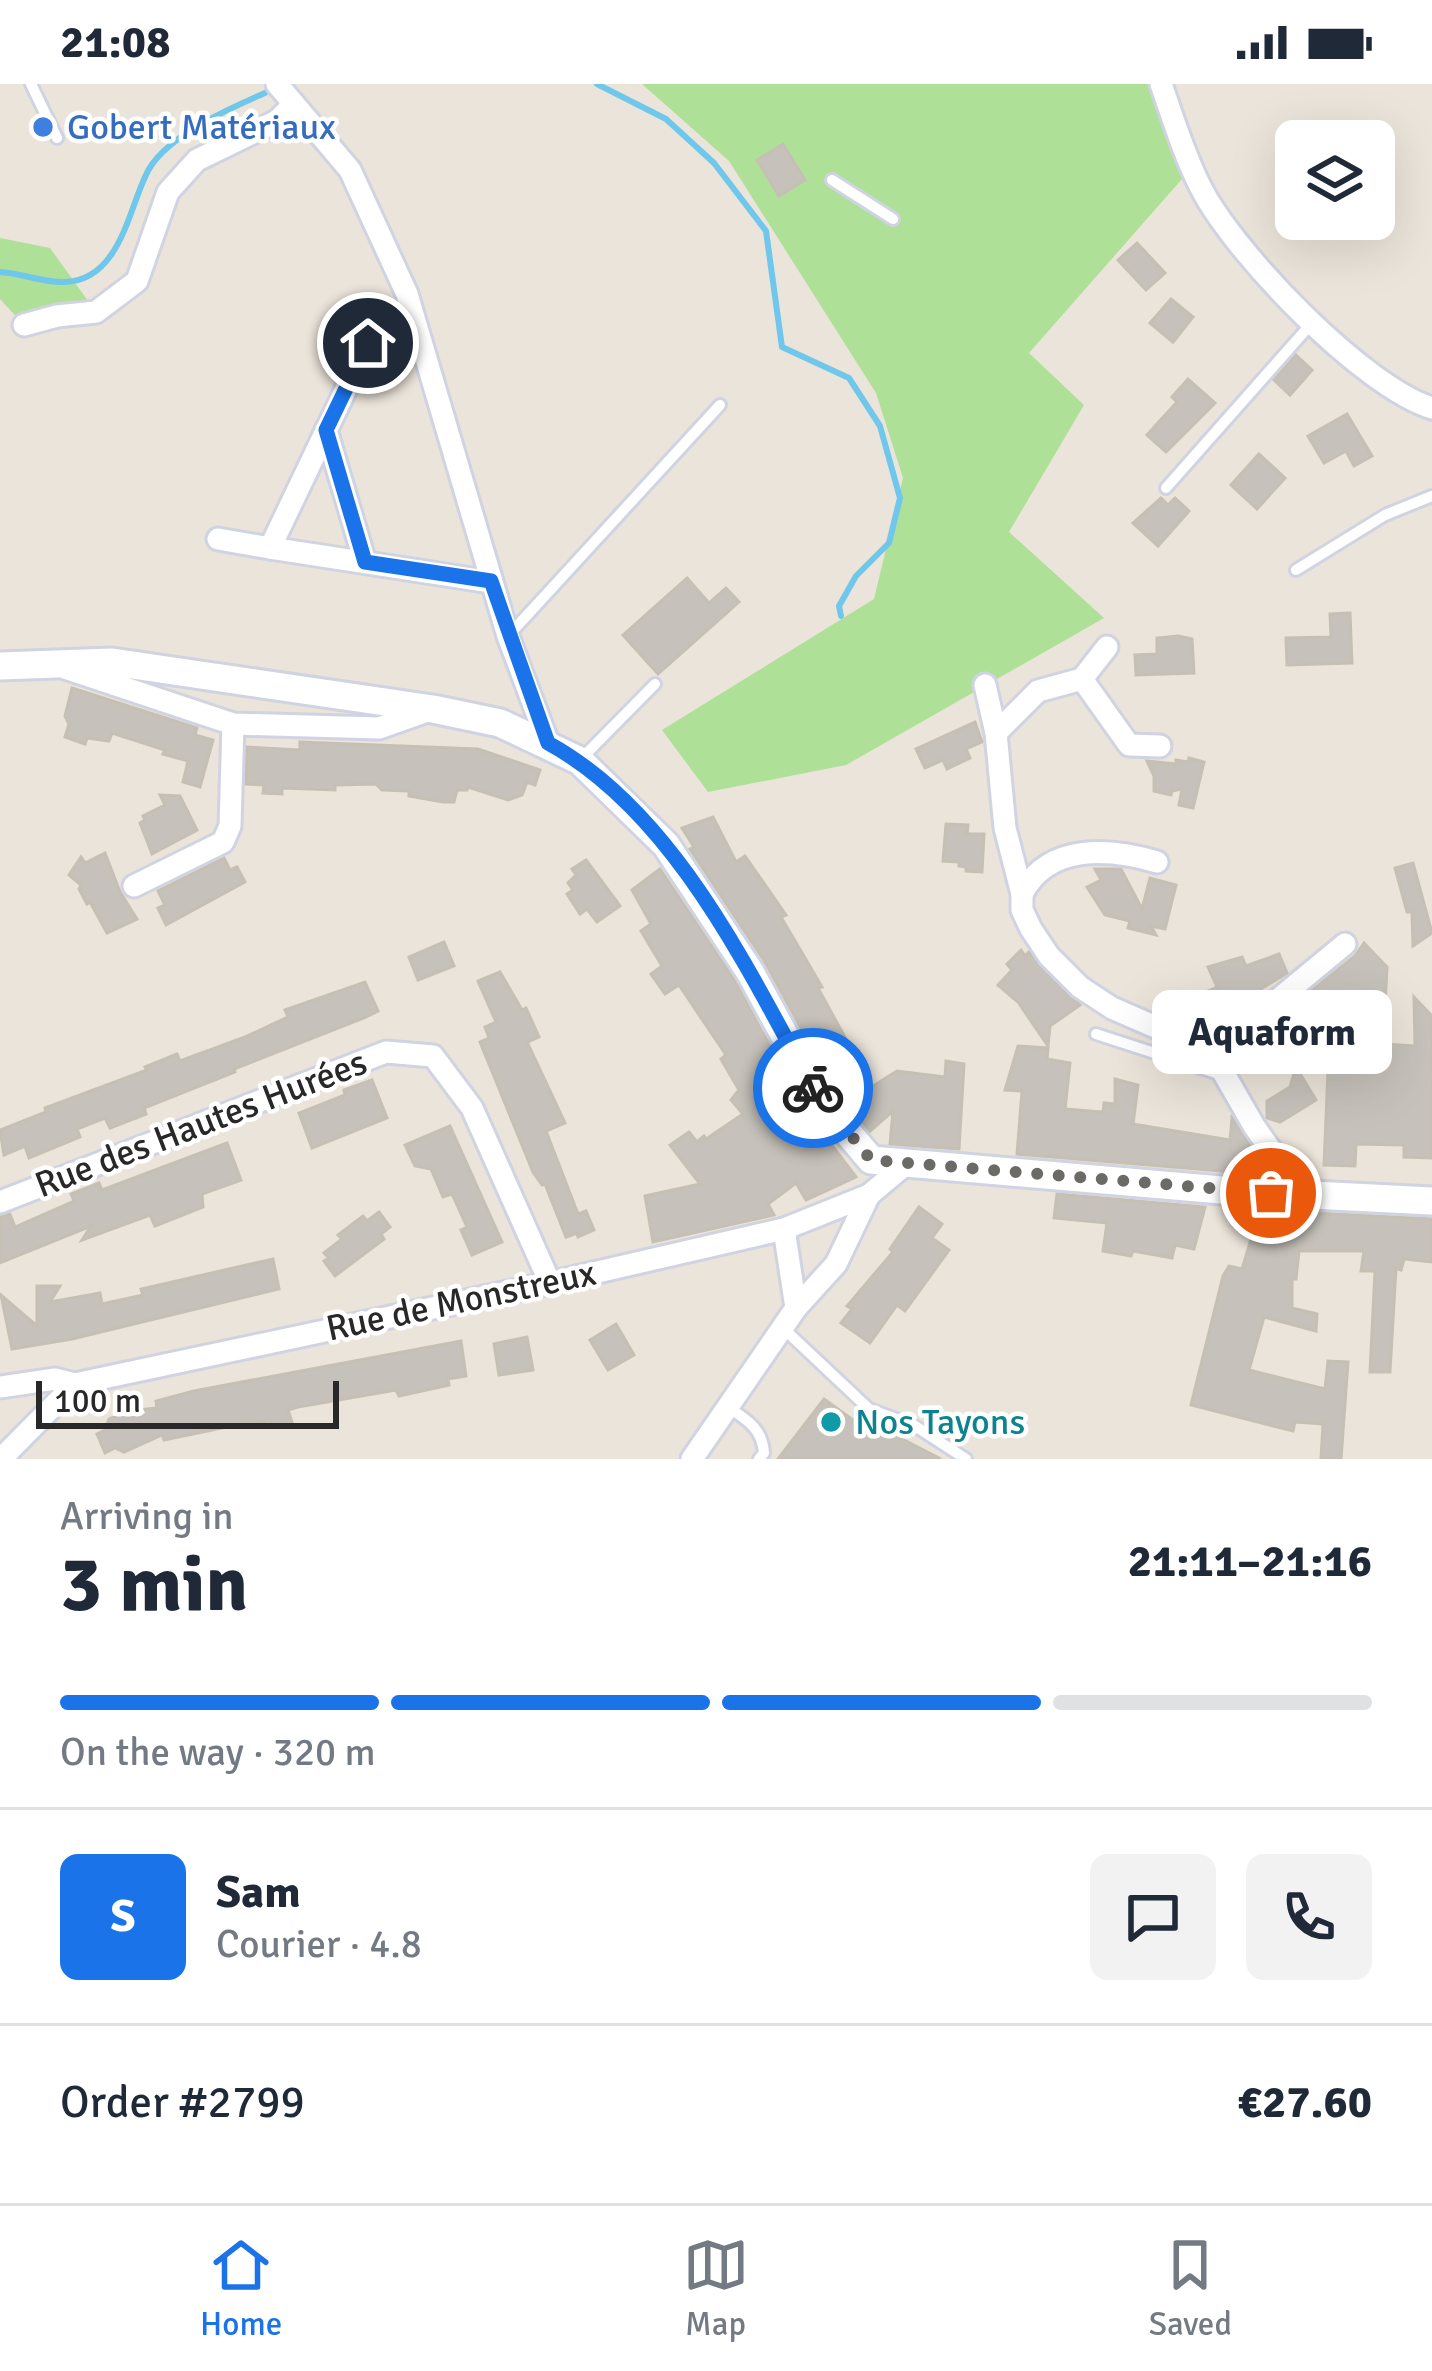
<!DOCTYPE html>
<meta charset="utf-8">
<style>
body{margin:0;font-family:Signika,sans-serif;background:#f2f2f3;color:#1f2937;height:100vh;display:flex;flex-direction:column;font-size:45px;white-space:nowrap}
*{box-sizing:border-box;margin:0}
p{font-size:39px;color:#747a83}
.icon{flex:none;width:66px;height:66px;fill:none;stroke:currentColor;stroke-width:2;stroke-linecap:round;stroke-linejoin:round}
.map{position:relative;height:1375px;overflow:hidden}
.drawer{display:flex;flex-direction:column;background:#fff;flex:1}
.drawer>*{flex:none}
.tools{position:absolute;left:1275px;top:36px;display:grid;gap:24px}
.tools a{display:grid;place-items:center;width:120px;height:120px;border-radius:18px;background:#fff;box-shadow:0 12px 48px #0002;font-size:60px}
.scale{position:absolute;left:36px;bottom:30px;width:303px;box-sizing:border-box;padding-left:12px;border:6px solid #282828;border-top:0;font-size:33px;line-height:42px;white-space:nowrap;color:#282828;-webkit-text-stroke:9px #fff;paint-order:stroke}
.pin{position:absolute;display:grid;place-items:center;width:102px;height:102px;color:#fff;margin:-51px;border:6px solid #fff;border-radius:50%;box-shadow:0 3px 12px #0007}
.courier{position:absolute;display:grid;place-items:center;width:120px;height:120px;margin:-60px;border:9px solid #1a73e8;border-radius:50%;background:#fff;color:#222;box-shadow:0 3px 15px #0007}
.bubble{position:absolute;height:84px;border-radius:18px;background:#fff;box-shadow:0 12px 48px #0002;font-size:39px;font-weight:700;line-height:84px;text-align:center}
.head em{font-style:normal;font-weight:700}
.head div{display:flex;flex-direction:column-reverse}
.head{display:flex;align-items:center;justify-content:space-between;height:204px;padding:0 60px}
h1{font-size:78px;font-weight:700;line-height:90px}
.bar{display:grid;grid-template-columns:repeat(4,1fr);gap:18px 12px;align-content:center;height:144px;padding:0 60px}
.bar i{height:15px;border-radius:9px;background:#e0e1e3}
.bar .current{background:#1a73e8}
.bar p{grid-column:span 4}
.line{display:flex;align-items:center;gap:30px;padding:0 60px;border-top:3px solid #e0e1e3}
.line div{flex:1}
.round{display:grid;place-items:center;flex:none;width:126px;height:126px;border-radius:18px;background:#f2f2f3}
.status{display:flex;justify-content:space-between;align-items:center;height:84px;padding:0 60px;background:#fff;direction:ltr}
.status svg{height:33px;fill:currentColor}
.dock{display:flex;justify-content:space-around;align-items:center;height:168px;border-top:3px solid #e0e1e3;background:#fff;font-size:33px;color:#747a83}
.dock a{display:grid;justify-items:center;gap:6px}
.dock .current{color:#1a73e8}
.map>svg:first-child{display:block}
.green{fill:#aee098}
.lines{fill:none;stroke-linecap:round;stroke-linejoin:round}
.stream{stroke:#6fc7eb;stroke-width:6}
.building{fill:#c6c1ba;stroke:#c6c0b4;stroke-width:3}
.service-casing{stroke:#d0d3e1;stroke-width:16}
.minor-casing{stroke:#d0d3e1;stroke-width:27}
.tertiary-casing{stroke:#d0d3e1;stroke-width:33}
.service{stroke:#fff;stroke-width:10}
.minor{stroke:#fff;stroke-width:21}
.tertiary{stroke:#fff;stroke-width:27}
.done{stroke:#6c6a66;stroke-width:12;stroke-dasharray:0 21.6}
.route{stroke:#1a73e8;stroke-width:15}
.shop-dot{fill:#3f7fe0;stroke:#fff;stroke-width:4.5}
.culture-dot{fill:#0f9aa8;stroke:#fff;stroke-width:4.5}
.labels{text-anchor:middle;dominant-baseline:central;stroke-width:9;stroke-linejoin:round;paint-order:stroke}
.shop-label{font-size:36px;fill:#366cbe;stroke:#fff;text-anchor:start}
.street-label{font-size:36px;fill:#282828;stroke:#fff}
.culture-label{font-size:36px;fill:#0d838f;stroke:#fff;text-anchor:start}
</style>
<div class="status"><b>21:08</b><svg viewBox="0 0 49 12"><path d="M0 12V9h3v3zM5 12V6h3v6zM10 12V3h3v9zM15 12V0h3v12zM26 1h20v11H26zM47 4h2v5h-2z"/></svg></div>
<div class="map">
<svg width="1432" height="1375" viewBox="0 0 1432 1375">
<rect width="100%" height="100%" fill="#ebe4da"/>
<!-- green -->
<g class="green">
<polygon points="642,0 1155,0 1182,95 1029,269 1084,321 1009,448 1104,534 846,681 708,708 662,646 874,515 903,394 876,309 729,77"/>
<polygon points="0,154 50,164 96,228 24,241 0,215"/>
</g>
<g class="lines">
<!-- stream -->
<g class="stream">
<polyline points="597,0 666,35 714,79 766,147 782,263 849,294 880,342 900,414 889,459 856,492 839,522 841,532"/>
<path d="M0,188C21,189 44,199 65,198C122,196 129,120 149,85C169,51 230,24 265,9"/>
</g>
</g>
<!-- building -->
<g class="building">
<polygon points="783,60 805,96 779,112 757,76"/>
<polygon points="1137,159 1165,189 1146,206 1118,176"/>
<polygon points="1171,215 1193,233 1173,258 1150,239"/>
<polygon points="1296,271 1312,286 1290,311 1274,296"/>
<polygon points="1188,295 1215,319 1166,368 1147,351 1177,318 1172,313"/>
<polygon points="1347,330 1372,372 1354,382 1346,367 1324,379 1308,352"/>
<polygon points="1259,370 1285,394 1257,425 1231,401"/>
<polygon points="1161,414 1168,421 1175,414 1189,427 1158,462 1133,439"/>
<polygon points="687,494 709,519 726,504 739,518 658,590 623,551"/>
<polygon points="1350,529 1352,579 1287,581 1286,554 1331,553 1330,530"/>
<polygon points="1178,552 1192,555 1194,589 1136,591 1135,571 1157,570 1157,554"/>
<polygon points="72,604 197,644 195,651 213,656 200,703 183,698 188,677 163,670 165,666 112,649 109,657 87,654 85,660 65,653 69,640 65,632"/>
<polygon points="975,638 982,658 966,665 970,674 947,685 943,676 925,684 916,665"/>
<polygon points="300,658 478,665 540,686 535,701 527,698 522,711 508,716 468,703 467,706 457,706 454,718 443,718 409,712 409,707 382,706 376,700 335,701 335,706 282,704 282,710 263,709 264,701 246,700 247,663 300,666"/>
<polygon points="1189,674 1204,678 1193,724 1179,721 1182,705 1172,707 1171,711 1154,707 1154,692 1147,677 1176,680 1176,676 1188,678"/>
<polygon points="160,711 180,712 197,746 152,770 140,739 145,736 143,732 165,721"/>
<polygon points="713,733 736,778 745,772 786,831 781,833 822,903 818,904 847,957 844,959 863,997 866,994 873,1002 897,987 945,993 946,977 964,980 959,1065 890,1060 893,1027 870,1047 833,1003 765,878 690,765 694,763 682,744"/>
<polygon points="946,740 968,741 967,750 984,750 982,788 966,787 966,783 959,782 959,778 943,777"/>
<polygon points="105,769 120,808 137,835 107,849 90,818 87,820 79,805 81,801 69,791 81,773 85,779"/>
<polygon points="224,774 230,786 237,783 245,798 166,841 158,824 165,821 158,807"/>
<polygon points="586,776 620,822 597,838 587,825 580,830 567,810 573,806 568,799 576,791 572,785"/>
<polygon points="1413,779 1432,849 1413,862 1412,828 1407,828 1395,784"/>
<polygon points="660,785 735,897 802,1022 856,1093 806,1116 796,1099 768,1120 774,1131 653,1158 645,1112 700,1100 670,1061 689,1048 697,1058 704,1052 706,1055 743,1030 731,1016 739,1006 721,975 726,971 679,901 665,910 651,890 662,882 641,847 651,840 632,806"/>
<polygon points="1095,785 1121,785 1142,825 1150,794 1176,801 1165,845 1151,842 1156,851 1128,844 1130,837 1105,831 1087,803 1101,796"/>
<polygon points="444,858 454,882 418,896 409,873"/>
<polygon points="1364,859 1387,883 1383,960 1415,962 1414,913 1432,932 1432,1074 1404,1073 1404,1061 1356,1060 1355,1082 1324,1081 1328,986 1365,988 1366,954 1328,922 1249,987 1241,978 1242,963 1355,872"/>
<polygon points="1021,866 1025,872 1029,868 1080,921 1050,942 1048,962 1018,918 998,901 1012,886 1007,880"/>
<polygon points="1279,870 1287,889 1256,908 1215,924 1208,907 1217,903 1208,883 1242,873 1246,882"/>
<polygon points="500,888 522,926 526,924 539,953 527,958 565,1039 546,1047 578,1130 586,1127 594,1146 578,1153 577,1149 566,1153 545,1100 542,1101 533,1088 480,958 489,954 485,943 496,938 478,897"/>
<polygon points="365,898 378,927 364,934 234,985 235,988 144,1024 146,1030 110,1044 105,1034 77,1045 80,1053 29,1074 25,1062 4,1071 0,1046 46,1028 45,1024 147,986 145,983 177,970 180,977 245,953 288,933 285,926"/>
<polygon points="1018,962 1048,964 1047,975 1070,979 1065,1025 1103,1028 1104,1019 1115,1020 1115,995 1138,1001 1133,1040 1230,1056 1232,1034 1270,1091 1017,1070 1022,1007 1005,1006"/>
<polygon points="1296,983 1316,1016 1280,1038 1267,1034 1267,1017 1290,1003"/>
<polygon points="372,996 387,1034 312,1064 299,1029 345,1011 344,1006"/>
<polygon points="450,1042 502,1158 472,1171 461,1146 467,1143 452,1110 443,1113 431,1085 415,1082 405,1061"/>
<polygon points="227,1059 241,1096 202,1110 203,1123 155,1142 150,1131 82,1156 91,1142 0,1179 0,1133 10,1130 15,1143 74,1117 71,1110 99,1099 102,1106"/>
<polygon points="1057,1110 1205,1123 1194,1165 1175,1161 1172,1174 1133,1167 1131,1172 1103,1167 1107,1139 1054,1134"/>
<polygon points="919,1123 942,1140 932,1154 949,1166 905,1227 897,1221 870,1259 841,1239 852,1225 847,1222 893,1168 890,1165"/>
<polygon points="1260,1126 1432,1135 1432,1178 1404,1175 1401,1186 1396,1184 1390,1288 1370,1288 1375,1187 1361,1187 1364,1167 1299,1167 1296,1195 1292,1195 1292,1224 1317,1230 1316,1247 1264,1233 1249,1286 1325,1305 1328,1277 1348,1278 1341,1375 1321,1375 1323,1340 1295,1338 1293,1347 1191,1321 1223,1192 1229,1182 1242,1185"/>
<polygon points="379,1128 390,1143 381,1150 384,1155 335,1192 324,1177 329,1174 324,1169 342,1155 338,1151 363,1132 367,1137"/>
<polygon points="273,1175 279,1205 72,1255 12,1265 1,1211 37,1242 37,1202 60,1202 50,1218 100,1209 102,1220 143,1211 141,1205"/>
<polygon points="616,1240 634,1271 608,1286 590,1256"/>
<polygon points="527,1253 533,1286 499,1291 494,1260"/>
<polygon points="461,1257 466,1292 448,1295 449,1301 399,1312 396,1306 298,1323 288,1326 292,1338 271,1342 271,1337 241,1340 164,1356 162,1351 124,1368 115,1364 105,1369 97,1350 105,1346 109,1335 127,1327 157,1324 156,1317 194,1307"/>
<polygon points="824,1315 875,1352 879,1343 941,1375 778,1375"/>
</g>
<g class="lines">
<defs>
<g id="service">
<polyline points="31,0 57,54"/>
<polyline points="832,96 893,135"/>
<polyline points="1166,404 1311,240"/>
<polyline points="1296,486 1385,431 1432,412"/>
<polyline points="508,552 720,321"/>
<polyline points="582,674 655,600"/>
<polyline points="1096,950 1222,991"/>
<polyline points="784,1245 869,1325 915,1342 966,1375"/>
<path d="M728,1323C747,1336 762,1344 764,1369L759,1375"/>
</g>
<g id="minor">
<polyline points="277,0 350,86 407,210 508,552 548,659"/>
<path d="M1161,0C1173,34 1184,71 1201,104C1234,169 1363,303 1432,324"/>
<polyline points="24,241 57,232 96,228 137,197 168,108 197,76 277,37 294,20"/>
<polyline points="368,259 270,464 491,498"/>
<polyline points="326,346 365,478"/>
<polyline points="218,455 270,464"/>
<polyline points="65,584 233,640 379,644 430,626"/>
<polyline points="1082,595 1107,563"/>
<polyline points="985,601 996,649 1005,744 1022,810 1022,826 1031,845 1049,872 1080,903 1112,924 1211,967 1254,1042 1301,1109"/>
<polyline points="996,649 1038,607 1082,595 1129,661 1160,662"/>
<polyline points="134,802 223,758 230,742 233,640"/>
<path d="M1022,810C1048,759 1110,764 1157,778"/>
<polyline points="1211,967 1246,942 1345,860"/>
<polyline points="0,1118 386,968 433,972 472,1024 550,1199"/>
<polyline points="784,1145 796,1224"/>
<polyline points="0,1303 55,1295 75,1300 550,1199 784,1145 869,1111 906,1080"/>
<polyline points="1,1375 75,1300"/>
<polyline points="692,1375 796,1224 836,1180 869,1111"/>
</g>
<polyline id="tertiary" points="0,582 112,578 433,625 500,639 580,677 666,761 750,888 818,1013 871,1076 1233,1107 1432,1117"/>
</defs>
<!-- service casing -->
<use href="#service" class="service-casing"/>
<!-- minor casing -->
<use href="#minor" class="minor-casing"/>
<!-- tertiary casing -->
<use href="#tertiary" class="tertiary-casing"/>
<!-- service -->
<use href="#service" class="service"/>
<!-- minor -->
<use href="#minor" class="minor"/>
<!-- tertiary -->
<use href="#tertiary" class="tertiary"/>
</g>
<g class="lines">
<!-- done -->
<polyline class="done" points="813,1004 871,1076 1271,1109"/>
<!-- route -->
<path class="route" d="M368,259L326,346L365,478L491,497L548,659C673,727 747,884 813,1004"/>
</g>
<!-- markers -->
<circle class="shop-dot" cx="43" cy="43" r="12"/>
<circle class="culture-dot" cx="831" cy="1338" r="12"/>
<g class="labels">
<!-- shop labels -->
<g class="shop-label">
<text x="67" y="43">Gobert Matériaux</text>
</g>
<!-- street labels -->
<g class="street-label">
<text transform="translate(201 1040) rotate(-21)">Rue des Hautes Hurées</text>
<text transform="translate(461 1217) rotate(-12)">Rue de Monstreux</text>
</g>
<!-- culture labels -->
<g class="culture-label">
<text x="855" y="1338">Nos Tayons</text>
</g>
</g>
</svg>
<div class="tools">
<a><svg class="icon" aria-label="layers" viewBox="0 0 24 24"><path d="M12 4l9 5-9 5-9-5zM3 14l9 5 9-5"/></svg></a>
</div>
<div class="scale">100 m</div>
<div class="pin" style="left:1271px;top:1109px;background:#ea580c"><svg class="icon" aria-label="bag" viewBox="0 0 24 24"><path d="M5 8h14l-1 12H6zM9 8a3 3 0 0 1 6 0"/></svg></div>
<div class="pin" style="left:368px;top:259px;background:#1f2937"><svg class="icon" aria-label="home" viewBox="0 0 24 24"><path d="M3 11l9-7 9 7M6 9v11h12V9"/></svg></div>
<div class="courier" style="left:813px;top:1004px"><svg class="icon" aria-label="bike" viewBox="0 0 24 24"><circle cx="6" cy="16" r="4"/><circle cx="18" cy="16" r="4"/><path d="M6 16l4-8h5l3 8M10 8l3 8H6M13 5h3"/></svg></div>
<div class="bubble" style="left:1152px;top:906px;width:240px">Aquaform</div>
</div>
<section class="drawer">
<div class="head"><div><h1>3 min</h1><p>Arriving in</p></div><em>21:11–21:16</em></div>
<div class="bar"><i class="current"></i><i class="current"></i><i class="current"></i><i></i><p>On the way · 320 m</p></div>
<div class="line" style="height:216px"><b class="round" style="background:#1a73e8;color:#fff">S</b><div><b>Sam</b><p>Courier · 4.8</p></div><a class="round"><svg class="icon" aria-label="chat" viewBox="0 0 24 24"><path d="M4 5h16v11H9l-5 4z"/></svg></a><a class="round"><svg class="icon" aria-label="phone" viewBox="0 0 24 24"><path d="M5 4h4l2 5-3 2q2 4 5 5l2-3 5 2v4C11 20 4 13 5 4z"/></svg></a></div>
<div class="line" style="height:156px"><div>Order #2799</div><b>€27.60</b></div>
</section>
<nav class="dock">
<a class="current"><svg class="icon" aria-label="home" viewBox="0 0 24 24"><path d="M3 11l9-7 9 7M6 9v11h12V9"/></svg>Home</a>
<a><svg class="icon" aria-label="map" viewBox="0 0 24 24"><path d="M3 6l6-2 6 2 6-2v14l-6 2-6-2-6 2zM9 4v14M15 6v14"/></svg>Map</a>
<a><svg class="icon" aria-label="saved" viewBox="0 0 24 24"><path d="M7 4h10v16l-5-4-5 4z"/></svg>Saved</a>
</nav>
